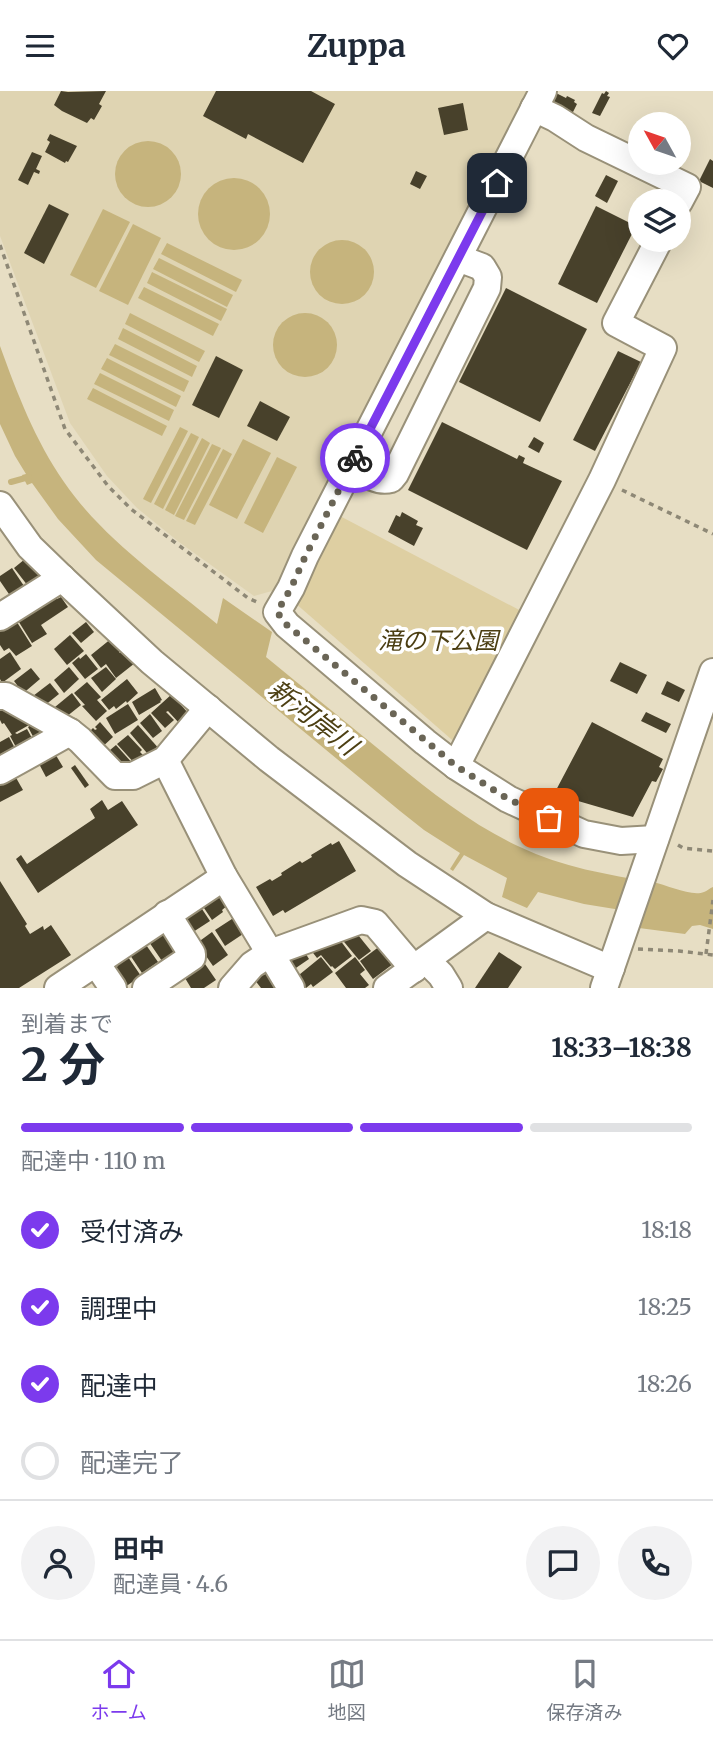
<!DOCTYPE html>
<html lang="ja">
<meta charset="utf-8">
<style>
body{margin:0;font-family:Merriweather,"Noto Sans JP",serif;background:#f2f2f3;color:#1f2937;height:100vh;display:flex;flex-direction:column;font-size:26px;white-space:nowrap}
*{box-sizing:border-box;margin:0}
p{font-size:23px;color:#747a83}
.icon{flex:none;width:38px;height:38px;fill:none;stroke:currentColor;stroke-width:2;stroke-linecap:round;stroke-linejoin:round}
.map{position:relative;height:897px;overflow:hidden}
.details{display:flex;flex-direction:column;background:#fff;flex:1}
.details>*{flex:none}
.needle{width:46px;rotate:310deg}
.buttons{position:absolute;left:628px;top:21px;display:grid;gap:14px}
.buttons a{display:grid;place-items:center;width:63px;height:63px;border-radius:50%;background:#fff;box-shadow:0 7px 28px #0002;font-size:35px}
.pin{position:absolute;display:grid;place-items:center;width:60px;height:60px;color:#fff;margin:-30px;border-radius:14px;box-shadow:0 4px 10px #0006}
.courier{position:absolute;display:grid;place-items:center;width:70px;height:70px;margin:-35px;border:5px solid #7c3aed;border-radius:50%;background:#fff;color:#222;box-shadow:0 2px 9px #0007}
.overview em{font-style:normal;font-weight:700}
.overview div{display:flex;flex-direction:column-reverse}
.overview{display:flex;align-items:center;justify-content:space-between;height:119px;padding:0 21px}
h1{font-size:46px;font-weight:700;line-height:52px}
.bar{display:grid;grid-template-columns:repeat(4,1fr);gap:10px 7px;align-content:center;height:84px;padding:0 21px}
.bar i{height:9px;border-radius:5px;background:#e0e1e3}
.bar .current{background:#7c3aed}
.bar p{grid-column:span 4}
.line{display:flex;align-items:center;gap:18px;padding:0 21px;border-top:2px solid #e0e1e3}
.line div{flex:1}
.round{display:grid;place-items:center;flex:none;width:74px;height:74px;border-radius:37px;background:#f2f2f3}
ol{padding:0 21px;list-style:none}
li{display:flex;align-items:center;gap:21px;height:77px}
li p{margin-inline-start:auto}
li .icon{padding:7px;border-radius:50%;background:#7c3aed;color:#fff;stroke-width:4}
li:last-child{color:#747a83}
li i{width:38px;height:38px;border:4px solid #e0e1e3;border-radius:50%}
header{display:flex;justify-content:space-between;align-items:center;height:91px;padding:0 21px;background:#fff;font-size:32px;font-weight:700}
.dock{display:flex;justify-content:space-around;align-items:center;height:98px;border-top:2px solid #e0e1e3;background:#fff;font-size:19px;color:#747a83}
.dock a{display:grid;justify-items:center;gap:4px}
.dock .current{color:#7c3aed}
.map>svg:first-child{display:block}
.built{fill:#dfd4b2}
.green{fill:#decfa2}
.water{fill:#c6b47d}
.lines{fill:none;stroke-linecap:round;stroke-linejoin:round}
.stream{stroke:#c6b47d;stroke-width:6}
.building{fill:#48412b}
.minor-casing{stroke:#999179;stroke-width:30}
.path{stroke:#8e8876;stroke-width:3.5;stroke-dasharray:5 5;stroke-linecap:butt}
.minor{stroke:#fff;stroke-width:26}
.done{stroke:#6a6556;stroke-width:7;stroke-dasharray:0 12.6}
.route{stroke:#7c3aed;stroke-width:9}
.labels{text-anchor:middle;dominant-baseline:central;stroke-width:7;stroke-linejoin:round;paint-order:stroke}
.park-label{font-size:24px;font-style:italic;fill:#4b3e12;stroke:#fff}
.water-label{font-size:26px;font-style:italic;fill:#4d4014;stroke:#fff}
</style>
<header><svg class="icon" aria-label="menu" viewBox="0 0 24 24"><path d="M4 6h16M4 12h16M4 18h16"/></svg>Zuppa<svg class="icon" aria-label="heart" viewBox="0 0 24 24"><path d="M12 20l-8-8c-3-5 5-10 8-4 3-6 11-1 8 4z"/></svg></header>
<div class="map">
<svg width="713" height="897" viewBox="0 0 713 897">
<rect width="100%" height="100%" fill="#e7dec4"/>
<!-- built -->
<polygon class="built" points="0,0 533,0 279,498 254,505 179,451 137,417 107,385 70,332 0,145"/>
<!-- green -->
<polygon class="green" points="338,424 525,522 459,655 294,511"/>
<!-- water -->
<g class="water">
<circle cx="148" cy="83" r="33"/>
<circle cx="234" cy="123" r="36"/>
<polygon points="103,118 130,131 96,197 70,184"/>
<polygon points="133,133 161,147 128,214 99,200"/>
<circle cx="342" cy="181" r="32"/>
<polygon points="167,152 242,189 236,201 161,163"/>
<polygon points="159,167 233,204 227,216 153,178"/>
<polygon points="152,181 227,218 221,230 147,192"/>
<polygon points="144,196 219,233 213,245 138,207"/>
<circle cx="305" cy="254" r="32"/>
<polygon points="130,222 205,260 199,271 125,233"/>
<polygon points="123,237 197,275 192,286 118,248"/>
<polygon points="115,253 189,290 184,301 109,264"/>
<path d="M0,255C17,302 35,349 64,391C103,448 164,489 217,533L223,507L272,541L266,566C304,597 343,629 381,660C425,696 468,732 520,756C562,776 608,784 653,791C667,794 692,806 704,801C707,800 710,797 713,796V838L700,834L692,835L685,843L616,834L621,819L584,813L538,801L527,817L502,806L507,787L464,764L453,780L450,778L460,762L424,739L400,720L96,469L58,428L32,392L27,394L22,384L26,383L15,365L0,333Z"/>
<polygon points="107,267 181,305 176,316 101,278"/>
<polygon points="100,282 174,319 169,330 94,293"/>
<polygon points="93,297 167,335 162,345 87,308"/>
<polygon points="180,336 188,340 151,412 143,408"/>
<polygon points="191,342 199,346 163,418 154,413"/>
<polygon points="202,347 210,352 174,424 165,419"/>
<polygon points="243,348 271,362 237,428 209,414"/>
<polygon points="212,353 221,357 184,429 175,425"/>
<polygon points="223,358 232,363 195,434 186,430"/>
<polygon points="277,366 297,376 263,442 244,432"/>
</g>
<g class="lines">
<!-- stream -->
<polyline class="stream" points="11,391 29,386"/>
</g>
<!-- building -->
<g class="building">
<polygon points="61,0 68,1 106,0 99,13 102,15 94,29 91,27 87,32 62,20 54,14"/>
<polygon points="216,0 311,0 335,13 303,72 248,43 246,48 203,25"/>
<polygon points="606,0 609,2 607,5 610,6 600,25 592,22 602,2 604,3"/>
<polygon points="556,2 566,7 567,5 575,9 574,11 577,13 571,25 550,14"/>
<polygon points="463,12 468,39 444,44 438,17"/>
<polygon points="50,43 77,55 68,71 66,70 65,72 45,61 50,51 47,49"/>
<polygon points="32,61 42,65 36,78 40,80 39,83 34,81 28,94 18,89"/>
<polygon points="710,68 713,70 713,97 699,90"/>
<polygon points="416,80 427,85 420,98 410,93"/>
<polygon points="606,84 618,90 607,112 595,105"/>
<polygon points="49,113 69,123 44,173 24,162"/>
<polygon points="596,115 636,135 597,212 558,193"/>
<polygon points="506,197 587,238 540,331 459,291"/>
<polygon points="618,260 641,271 595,360 573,349"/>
<polygon points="216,265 243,279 219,327 192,314"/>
<polygon points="260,310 290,326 277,350 247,335"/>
<polygon points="442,331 517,368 519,364 525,367 523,372 562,390 527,459 408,399"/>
<polygon points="534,346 544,352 539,362 528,356"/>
<polygon points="402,421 418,430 416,434 423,437 414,455 388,441 396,424 400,426"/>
<polygon points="25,468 31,476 33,475 42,484 28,495 14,477"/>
<polygon points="12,477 24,495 11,506 0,490 0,485"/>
<polygon points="54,503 57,508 61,506 68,516 41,534 47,543 32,552 17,528"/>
<polygon points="15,528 32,555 16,565 9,557 4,560 0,554 0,538"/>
<polygon points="86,531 94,541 81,552 72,542"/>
<polygon points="70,544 84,560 67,574 54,558"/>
<polygon points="112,547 121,559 119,561 120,562 125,559 135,572 116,587 106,573 101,577 91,564"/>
<polygon points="10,561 21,578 2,592 0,588 0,568"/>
<polygon points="86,563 98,578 85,588 72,572 79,566 80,568"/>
<polygon points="620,571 647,584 637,603 610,590"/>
<polygon points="69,576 79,588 64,602 54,589"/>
<polygon points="106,576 116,588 102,601 91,587"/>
<polygon points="31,577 40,588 20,605 14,597 17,594 14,590"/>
<polygon points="127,588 138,602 127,612 126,610 116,618 114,615 109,619 101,609"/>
<polygon points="667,590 685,599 679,611 661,603"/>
<polygon points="87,591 101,606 97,609 107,620 96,630 82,615 85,614 74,602"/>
<polygon points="50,592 59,603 44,615 39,612 33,605"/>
<polygon points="155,597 162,609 160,610 161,611 139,624 132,611"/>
<polygon points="72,602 81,614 66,626 55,618 55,616"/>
<polygon points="172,603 182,612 180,613 189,623 179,632 168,620 166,621 174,629 165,637 151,622"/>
<polygon points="128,613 138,629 115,643 106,627"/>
<polygon points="0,614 48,634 37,653 28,636 36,630 15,642 17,643 27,638 33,649 17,658 10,645 12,644 4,632 2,633 0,629"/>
<polygon points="646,621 671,633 666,642 641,630"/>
<polygon points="150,623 162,640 153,647 140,632"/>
<polygon points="100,631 113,646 99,659 86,644 93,637 95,639 97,638 95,636"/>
<polygon points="592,631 663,668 659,676 663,678 656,691 652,690 633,726 554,703"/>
<polygon points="138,634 161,660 152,668 130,642"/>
<polygon points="128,644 142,659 140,661 145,666 136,674 117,653"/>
<polygon points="9,646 18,663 0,670 0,651"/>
<polygon points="116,654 134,674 127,680 103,665"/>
<polygon points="54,661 63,676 46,686 38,671"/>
<polygon points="75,674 89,694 85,697 71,677"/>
<polygon points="15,685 23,699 0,711 0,692"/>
<polygon points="102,709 108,719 122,710 138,734 38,802 16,768 21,764 27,773 95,727 90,718"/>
<polygon points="339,750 356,780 285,822 283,819 273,825 256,796 270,788 272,790 282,784 281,782 300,770 302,772 312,766 311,764 331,752 332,754"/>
<polygon points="0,790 27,833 25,835 30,843 43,835 44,839 51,834 71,864 19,897 0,897"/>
<polygon points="218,799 228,814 222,819 223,821 212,829 200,811"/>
<polygon points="198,812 210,830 190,843 181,823"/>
<polygon points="235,826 241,835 238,836 243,843 225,855 215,839"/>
<polygon points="354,839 371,860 359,869 340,846"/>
<polygon points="159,840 161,845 166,842 178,859 162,870 147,848"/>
<polygon points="212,841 228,864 213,875 197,852"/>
<polygon points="337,845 352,865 335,878 332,875 331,876 321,864 317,867 310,858"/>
<polygon points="144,851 158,871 142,882 128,861"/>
<polygon points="301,855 309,868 290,881 283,872"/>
<polygon points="380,855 393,873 373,888 360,870"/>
<polygon points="499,861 522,876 508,897 475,897"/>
<polygon points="126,863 141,885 125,896 113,878 118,875 114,871"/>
<polygon points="321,866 333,881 313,896 311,893 306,897 301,897 294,888"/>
<polygon points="355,866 365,879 360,883 369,894 365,897 346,897 335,882"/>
<polygon points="205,873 216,889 204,897 191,897 185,887"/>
<polygon points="271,878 282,891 275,897 261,897 254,888 262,882 264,884 266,882 265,881"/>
</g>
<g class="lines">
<defs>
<g id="minor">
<polyline points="543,0 305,465 291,497 277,521 287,534 425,651 456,675 508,708 584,743 621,750 655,748"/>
<polyline points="534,17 555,27 586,47 687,96 679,111"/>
<path d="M352,373C364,381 376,392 391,388L395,383L487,197L488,186L482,176L458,167"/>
<polyline points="0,414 30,456 62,487 152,571 269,668 407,773 486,825 601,874 611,877"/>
<polyline points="0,526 62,487"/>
<polyline points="0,605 6,605 70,641 80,649 115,685 133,685 165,669 208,617"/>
<polyline points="165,669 224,786 291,897"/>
<polyline points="456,675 602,389 663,257 616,232 659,149"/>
<polyline points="0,680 70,641"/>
<polyline points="426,869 441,884 449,897"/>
<polyline points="96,872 113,897"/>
<polyline points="58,897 224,786"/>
<polyline points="146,897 192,866 192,863 167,823"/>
<polyline points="232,897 252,874 270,862 361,829 375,832 414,878"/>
<polyline points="387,897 486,825"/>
<polyline points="604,897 713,581"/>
</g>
</defs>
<!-- minor casing -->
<use href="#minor" class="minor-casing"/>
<!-- path -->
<g class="path">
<polyline points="0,154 65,338 108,395 131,418 248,507 259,512"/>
<polyline points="622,399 713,443"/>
<polyline points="678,754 683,757 713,760"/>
<polyline points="638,858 679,860 713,864"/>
<polyline points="706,863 713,809"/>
</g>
<!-- minor -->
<use href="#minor" class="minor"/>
</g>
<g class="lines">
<!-- done -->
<polyline class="done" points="355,367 305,466 291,497 277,521 287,534 456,675 508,708 549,727"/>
<!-- route -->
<polyline class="route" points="355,367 497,92"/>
</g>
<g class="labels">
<!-- park labels -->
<g class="park-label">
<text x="438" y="549">滝の下公園</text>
</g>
<!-- water labels -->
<g class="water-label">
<text transform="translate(313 626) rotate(38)">新河岸川</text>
</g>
</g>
</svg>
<div class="buttons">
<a><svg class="needle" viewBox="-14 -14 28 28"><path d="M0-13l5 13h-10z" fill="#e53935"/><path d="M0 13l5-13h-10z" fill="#747a83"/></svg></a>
<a><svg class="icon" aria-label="layers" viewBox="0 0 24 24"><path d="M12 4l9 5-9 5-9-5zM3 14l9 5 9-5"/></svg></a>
</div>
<div class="pin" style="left:549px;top:727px;background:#ea580c"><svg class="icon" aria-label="bag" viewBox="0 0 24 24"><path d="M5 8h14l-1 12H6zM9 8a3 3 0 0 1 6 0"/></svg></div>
<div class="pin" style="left:497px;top:92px;background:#1f2937"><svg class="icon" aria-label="home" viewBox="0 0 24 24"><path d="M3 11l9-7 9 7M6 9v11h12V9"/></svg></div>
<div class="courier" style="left:355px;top:367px"><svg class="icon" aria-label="bike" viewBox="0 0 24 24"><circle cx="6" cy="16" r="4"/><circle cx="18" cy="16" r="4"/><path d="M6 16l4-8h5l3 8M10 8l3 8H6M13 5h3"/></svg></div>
</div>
<section class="details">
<div class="overview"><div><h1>2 分</h1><p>到着まで</p></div><em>18:33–18:38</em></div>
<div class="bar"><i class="current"></i><i class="current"></i><i class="current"></i><i></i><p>配達中 · 110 m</p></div>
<ol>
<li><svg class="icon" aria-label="check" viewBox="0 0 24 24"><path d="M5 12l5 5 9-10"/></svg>受付済み<p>18:18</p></li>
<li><svg class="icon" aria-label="check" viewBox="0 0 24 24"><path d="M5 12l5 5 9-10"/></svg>調理中<p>18:25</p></li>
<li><svg class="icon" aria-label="check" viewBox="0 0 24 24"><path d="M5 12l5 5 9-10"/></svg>配達中<p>18:26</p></li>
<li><i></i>配達完了</li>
</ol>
<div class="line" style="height:126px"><a class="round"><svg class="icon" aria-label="person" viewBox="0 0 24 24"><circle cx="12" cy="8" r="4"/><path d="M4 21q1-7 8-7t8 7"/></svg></a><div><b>田中</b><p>配達員 · 4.6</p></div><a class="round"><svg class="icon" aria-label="chat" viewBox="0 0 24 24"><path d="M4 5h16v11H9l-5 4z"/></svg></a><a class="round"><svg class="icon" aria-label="phone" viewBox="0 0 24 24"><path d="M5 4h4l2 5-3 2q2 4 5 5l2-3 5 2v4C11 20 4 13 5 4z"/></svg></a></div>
</section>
<nav class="dock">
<a class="current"><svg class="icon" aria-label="home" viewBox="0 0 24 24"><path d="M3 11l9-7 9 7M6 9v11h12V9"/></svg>ホーム</a>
<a><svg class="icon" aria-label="map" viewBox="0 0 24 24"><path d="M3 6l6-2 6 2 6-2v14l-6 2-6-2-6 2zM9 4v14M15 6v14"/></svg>地図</a>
<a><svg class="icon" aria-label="saved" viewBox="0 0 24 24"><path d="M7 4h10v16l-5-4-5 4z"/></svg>保存済み</a>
</nav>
